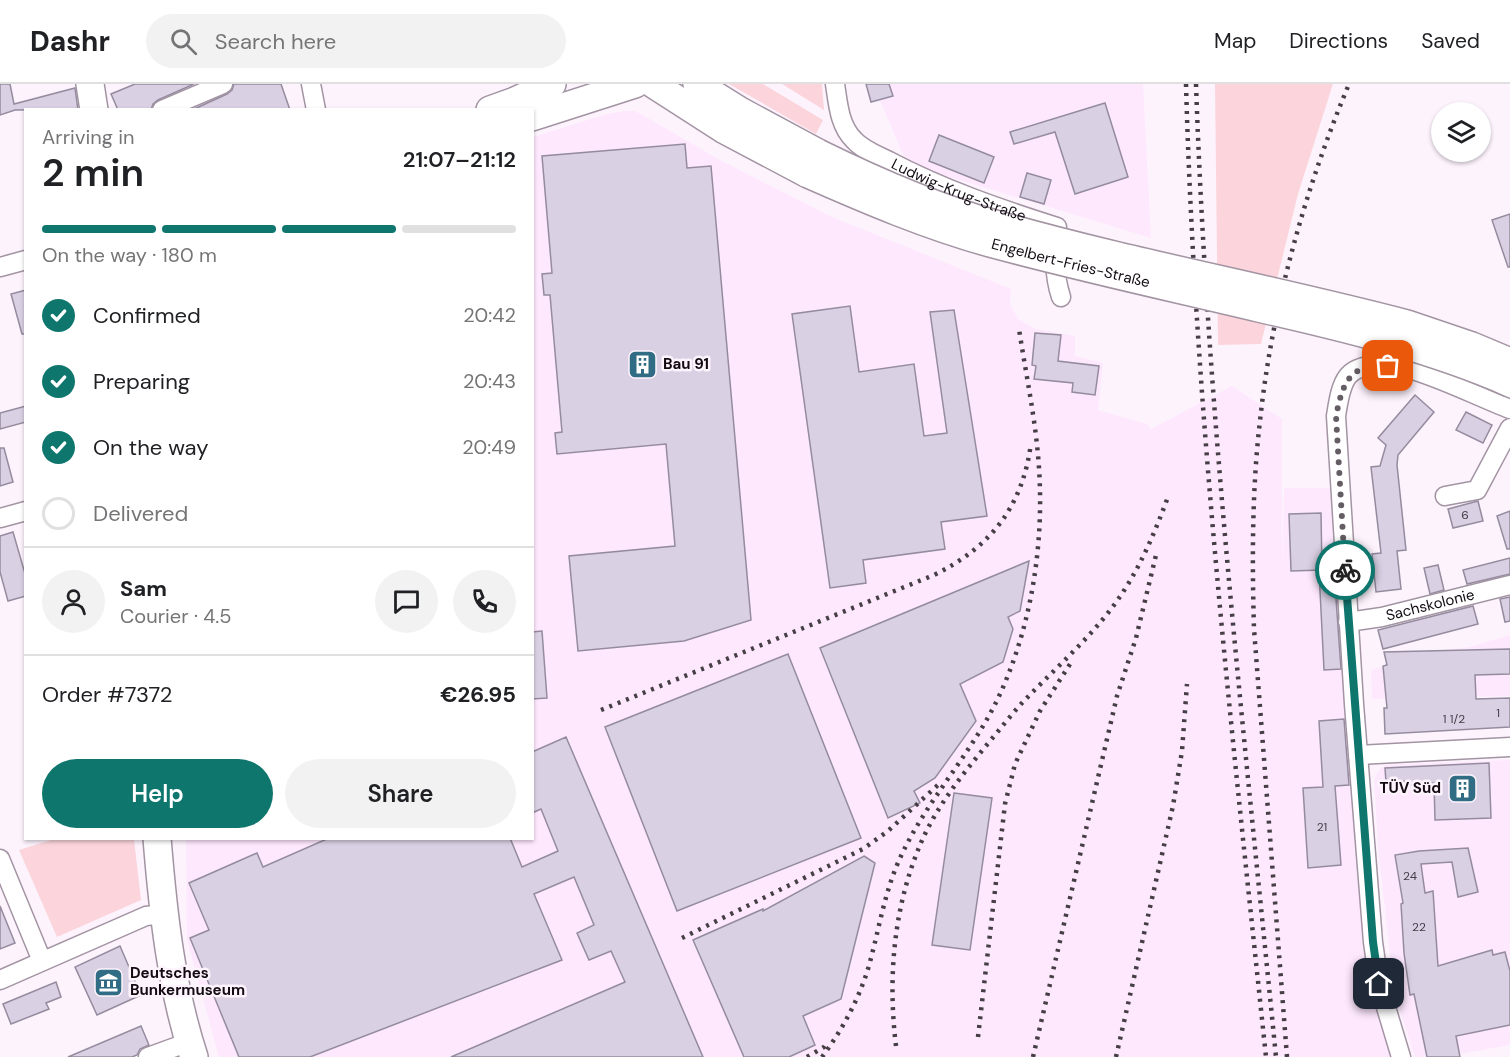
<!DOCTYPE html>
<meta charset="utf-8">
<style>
body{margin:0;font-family:"DM Sans",sans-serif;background:#f2f2f2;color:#202124;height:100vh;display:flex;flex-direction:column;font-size:22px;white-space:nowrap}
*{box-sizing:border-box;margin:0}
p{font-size:20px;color:#757577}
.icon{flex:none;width:33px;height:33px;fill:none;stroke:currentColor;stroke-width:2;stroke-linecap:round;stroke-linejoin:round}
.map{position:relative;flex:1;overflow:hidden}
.panel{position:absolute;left:24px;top:24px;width:510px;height:732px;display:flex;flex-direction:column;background:#fff;border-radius:0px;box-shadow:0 2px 4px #0004}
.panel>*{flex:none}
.fabs{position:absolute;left:1431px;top:18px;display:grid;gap:12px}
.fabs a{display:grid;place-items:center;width:60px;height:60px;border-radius:50%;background:#fff;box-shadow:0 2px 4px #0004;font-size:30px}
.pin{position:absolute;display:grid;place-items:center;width:51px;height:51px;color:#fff;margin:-26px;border-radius:12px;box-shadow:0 3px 9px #0006}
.courier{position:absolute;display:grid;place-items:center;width:60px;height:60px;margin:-30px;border:4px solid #0f766e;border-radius:50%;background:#fff;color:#222;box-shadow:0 2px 8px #0007}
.headline em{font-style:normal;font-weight:600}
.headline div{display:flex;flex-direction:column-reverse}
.headline{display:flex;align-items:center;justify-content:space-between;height:102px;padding:0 18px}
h1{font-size:39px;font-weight:600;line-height:45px}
.bar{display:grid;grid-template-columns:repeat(4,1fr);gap:9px 6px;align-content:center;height:72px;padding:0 18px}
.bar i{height:8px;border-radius:4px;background:#e0e0e0}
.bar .selected{background:#0f766e}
.bar p{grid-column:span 4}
.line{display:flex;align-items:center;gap:15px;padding:0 18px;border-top:2px solid #e0e0e0}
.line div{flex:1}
.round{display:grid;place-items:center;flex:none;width:63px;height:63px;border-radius:32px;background:#f2f2f2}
ol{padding:0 18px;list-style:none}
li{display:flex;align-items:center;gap:18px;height:66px}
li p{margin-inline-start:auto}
li .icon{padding:6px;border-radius:50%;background:#0f766e;color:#fff;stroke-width:4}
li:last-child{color:#757577}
li i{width:33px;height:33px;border:3px solid #e0e0e0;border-radius:50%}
.cta{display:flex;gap:12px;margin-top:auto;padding:12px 18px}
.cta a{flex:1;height:69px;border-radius:36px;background:#0f766e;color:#fff;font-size:24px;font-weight:600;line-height:69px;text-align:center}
.cta a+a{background:#f2f2f2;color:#202124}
header{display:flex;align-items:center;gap:36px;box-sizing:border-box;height:84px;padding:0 30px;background:#fff;border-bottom:2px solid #e0e0e0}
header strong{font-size:28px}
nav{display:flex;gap:33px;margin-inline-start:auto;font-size:21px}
.search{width:420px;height:54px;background:#f2f2f2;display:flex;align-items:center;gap:15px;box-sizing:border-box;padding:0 21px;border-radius:33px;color:#757577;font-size:22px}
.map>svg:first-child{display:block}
.built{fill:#fee8fe}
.green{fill:#fcd5dc}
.building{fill:#d9d0e3;stroke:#948c9e;stroke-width:1.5}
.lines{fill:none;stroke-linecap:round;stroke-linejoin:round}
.minor-casing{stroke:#a394a3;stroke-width:21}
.secondary-casing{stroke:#a394a3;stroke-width:30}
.minor{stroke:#fff;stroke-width:18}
.secondary{stroke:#fff;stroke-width:27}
.rail{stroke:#453e45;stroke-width:4.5;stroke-dasharray:3 6;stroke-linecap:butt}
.secondary-bridge-casing{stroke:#a394a3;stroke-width:30;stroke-linecap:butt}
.secondary-bridge{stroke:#fff;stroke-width:27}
.done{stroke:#645d64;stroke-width:6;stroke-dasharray:0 10.8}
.route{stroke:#0f766e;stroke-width:8}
.labels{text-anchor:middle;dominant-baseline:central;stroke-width:5;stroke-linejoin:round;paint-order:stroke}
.number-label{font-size:12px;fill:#443d46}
.street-label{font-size:15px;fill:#120c12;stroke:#fdf3fd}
.poi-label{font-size:15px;font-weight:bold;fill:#120c12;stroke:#fdf3fd;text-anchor:start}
</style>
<header>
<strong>Dashr</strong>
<div class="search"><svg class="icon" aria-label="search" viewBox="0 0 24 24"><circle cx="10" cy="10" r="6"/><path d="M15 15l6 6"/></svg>Search here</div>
<nav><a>Map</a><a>Directions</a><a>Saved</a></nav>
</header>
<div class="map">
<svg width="1510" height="973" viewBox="0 0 1510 973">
<rect width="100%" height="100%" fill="#fdf3fd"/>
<!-- built -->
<g class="built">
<polygon points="873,0 1143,0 1151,154 907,80"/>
<polygon points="626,27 635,27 646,33 720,76 832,133 1011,205 1010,220 1018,235 1036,245 1075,252 1075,272 1103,279 1098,326 1147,340 1151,345 1232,302 1282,335 1282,487 1284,404 1336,404 1392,973 219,973 187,856 186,755 532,754 533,53 607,30"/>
<polygon points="1510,551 1510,612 1372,615 1371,586 1438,567 1470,563"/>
<polygon points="1510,676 1510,961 1443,973 1415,973 1396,914 1392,888 1379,773 1374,697 1376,691 1382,683 1388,681"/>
</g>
<!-- green -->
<g class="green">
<polygon points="729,0 763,0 823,36 816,50"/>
<polygon points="782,0 822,0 824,26"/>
<polygon points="1215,0 1333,0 1298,110 1261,260 1218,261"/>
<polygon points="54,755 134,755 141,816 57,853 19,766"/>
</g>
<!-- building -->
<g class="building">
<polygon points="0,0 10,0 14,20 75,4 78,26 15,26 0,31"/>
<polygon points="135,0 194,0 158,16 153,20 151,26 118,26 111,10"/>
<polygon points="234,0 281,0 290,26 192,26 227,10 232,6"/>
<polygon points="866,0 889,0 893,12 871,18"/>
<polygon points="1105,19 1128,93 1075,110 1055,48 1014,60 1010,48"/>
<polygon points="939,51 994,73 984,99 929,77"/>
<polygon points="685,60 687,84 711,82 751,536 684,557 578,567 569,472 675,462 666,360 557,370 555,349 562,348 550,211 544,211 542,190 552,189 542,72"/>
<polygon points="1027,89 1051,96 1044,120 1020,113"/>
<polygon points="1510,130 1510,183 1508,183 1492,136"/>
<polygon points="26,206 26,250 22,250 11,210"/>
<polygon points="850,222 859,288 914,280 924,352 947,349 930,228 954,226 987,432 941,438 945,465 863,476 866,499 830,504 792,230"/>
<polygon points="1035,249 1061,251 1058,277 1099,282 1095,311 1072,308 1073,299 1034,295 1036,282 1032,281"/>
<polygon points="1415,311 1434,328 1398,371 1397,381 1406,466 1397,467 1401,505 1376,508 1372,470 1381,469 1371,383 1380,382 1386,361 1378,354"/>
<polygon points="26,322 26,338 0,345 0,329"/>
<polygon points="1466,328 1492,341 1483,359 1456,346"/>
<polygon points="0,364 4,364 13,398 0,402"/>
<polygon points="1478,417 1483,437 1453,444 1448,425"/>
<polygon points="1510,427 1510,465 1507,465 1497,432"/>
<polygon points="1321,429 1322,486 1291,487 1289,430"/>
<polygon points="13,448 26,493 26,512 8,517 0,488 0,452"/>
<polygon points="1510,474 1510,490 1467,500 1463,486"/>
<polygon points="1029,477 1020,527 1008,533 1013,545 1003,578 960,600 976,637 935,694 914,707 920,719 888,734 820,564"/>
<polygon points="1438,481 1444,506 1430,510 1424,484"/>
<polygon points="1319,487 1334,487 1341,585 1324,586"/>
<polygon points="1510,513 1510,537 1505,538 1500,515"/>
<polygon points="1473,522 1478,540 1383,565 1378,546"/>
<polygon points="542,547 547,614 532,615 532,548"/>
<polygon points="1510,565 1510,590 1475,591 1476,615 1510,614 1510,643 1385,650 1384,624 1387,624 1383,582 1387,581 1384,568"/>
<polygon points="788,570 861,754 677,827 605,643"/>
<polygon points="1344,635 1349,701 1335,702 1341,781 1308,784 1303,704 1323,703 1319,637"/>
<polygon points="566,653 703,973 451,973 625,898 611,867 589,876 577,849 594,841 574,793 534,810 562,876 310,973 239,973 190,854 209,846 189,799 257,769 263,783 329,754 510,754 522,783 558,767 541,725 532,729 532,668"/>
<polygon points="1489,679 1491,734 1435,736 1434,699 1404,701 1404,697 1386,698 1385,684"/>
<polygon points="954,709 992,714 970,866 932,861"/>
<polygon points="1468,764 1478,808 1458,813 1452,778 1421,780 1425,809 1433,807 1438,882 1492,866 1493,871 1505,868 1510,887 1510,941 1456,952 1460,973 1427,973 1414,910 1410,911 1404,869 1401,820 1403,819 1395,771 1419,767"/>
<polygon points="864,772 875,779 841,915 803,932 815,961 789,973 744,973 693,856 763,825 763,827"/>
<polygon points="0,822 15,859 0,865"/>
<polygon points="120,862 141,911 97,931 75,883"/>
<polygon points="56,898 61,913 46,919 49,925 11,940 3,920"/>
<polygon points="141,942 149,961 140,965 137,971 132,973 68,973"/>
</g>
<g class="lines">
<defs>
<g id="minor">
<polyline points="311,0 316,26"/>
<path id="s1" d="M835,0C838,19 839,41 854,56C863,66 877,71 889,77C942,105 1000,125 1057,143C1055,167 1053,189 1061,213"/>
<polyline points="162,26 223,0"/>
<polyline points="0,183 26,176"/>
<polyline points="1445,412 1477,406 1510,344"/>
<polyline points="0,434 26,427"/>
<path id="s2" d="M1348,538L1382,533L1510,501"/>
<polyline points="1358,671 1510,663"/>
<polyline points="0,775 42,877"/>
<polyline points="0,896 146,832 164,830"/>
<polyline points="148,973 189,958"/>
<path d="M1401,973L1379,900L1373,858L1354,620L1336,332C1338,320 1340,302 1348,292C1359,279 1387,279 1402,283C1436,291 1476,312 1510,325"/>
</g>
<g id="secondary">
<polyline points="90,0 94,26"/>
<polyline points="653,0 723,45 808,90"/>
<polyline points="697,0 740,27 818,69"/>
<polyline points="490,26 515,17 552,0"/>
<polyline points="532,33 635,0"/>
<path d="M157,754C163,828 171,903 194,973"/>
</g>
</defs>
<!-- minor casing -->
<use href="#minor" class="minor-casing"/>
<!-- secondary casing -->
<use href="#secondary" class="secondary-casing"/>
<!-- minor -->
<use href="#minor" class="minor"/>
<!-- secondary -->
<use href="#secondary" class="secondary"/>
<!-- rail -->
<g class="rail">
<path d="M1186,0C1195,325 1232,649 1266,973"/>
<path d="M1196,0C1207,325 1244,649 1276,973"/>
<path d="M601,626L934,491C991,463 1023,422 1031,359"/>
<polyline points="682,854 863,765 888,747 939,700"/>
<polyline points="978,953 1005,720 1015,680 1040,627 1072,577"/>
<path d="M896,962C888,897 893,828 918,766C934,725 962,691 990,657C1001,644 1011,631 1022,619C1057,582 1098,548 1125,505C1144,475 1157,443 1169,410"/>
<polyline points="807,973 824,963 828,957"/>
<path d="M822,973C842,946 858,917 868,885C879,847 884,808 901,772C928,714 974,667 1000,610C1032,540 1044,459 1039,384C1036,337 1026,291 1019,245"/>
<polyline points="1033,973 1117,612 1136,554 1156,471"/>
<polyline points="1116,973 1173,722 1182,667 1187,600"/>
<path d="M1287,973L1254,545C1252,477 1252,404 1260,337C1272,223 1305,105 1349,0"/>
</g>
<defs>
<g id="secondary-bridge">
<path d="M818,69C875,97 934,123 995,140C1131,179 1270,204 1407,240L1472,262L1510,278"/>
<path id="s3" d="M808,90C867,116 928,142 990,159C1082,184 1175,204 1267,226C1350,245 1432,265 1510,299"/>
</g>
</defs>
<!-- secondary-bridge casing -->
<use href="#secondary-bridge" class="secondary-bridge-casing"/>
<!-- secondary-bridge -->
<use href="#secondary-bridge" class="secondary-bridge"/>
</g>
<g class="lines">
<!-- done -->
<path class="done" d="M1345,486L1336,332C1343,298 1349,280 1388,282"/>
<!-- route -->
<polyline class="route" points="1345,486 1373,858 1379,900"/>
</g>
<!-- icons -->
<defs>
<symbol id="building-square" viewBox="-11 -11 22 22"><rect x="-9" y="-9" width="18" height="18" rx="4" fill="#306c83" stroke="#fdf3fd"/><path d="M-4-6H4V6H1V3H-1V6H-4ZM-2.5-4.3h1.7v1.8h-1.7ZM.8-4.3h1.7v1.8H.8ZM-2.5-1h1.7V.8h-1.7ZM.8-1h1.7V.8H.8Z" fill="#fff"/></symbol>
<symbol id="museum-square" viewBox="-11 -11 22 22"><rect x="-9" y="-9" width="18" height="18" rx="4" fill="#306c83" stroke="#fdf3fd"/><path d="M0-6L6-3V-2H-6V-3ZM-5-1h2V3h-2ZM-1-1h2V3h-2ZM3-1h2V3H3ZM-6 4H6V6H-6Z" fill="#fff"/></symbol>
</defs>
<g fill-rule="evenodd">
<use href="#building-square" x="626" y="264" width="33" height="33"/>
<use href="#building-square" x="1446" y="688" width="33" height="33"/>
<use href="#museum-square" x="92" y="882" width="33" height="33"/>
</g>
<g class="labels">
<!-- number labels -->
<g class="number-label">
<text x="1465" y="431">6</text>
<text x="1498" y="629">1</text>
<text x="1454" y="635">1 1/2</text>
<text x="1322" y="743">21</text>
<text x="1410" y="792">24</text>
<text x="1419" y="843">22</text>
</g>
<!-- street labels -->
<g class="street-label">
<text stroke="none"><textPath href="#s1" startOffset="177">Ludwig-Krug-Straße</textPath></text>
<text stroke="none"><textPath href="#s3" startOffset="278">Engelbert-Fries-Straße</textPath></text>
<text stroke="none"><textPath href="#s2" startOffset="84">Sachskolonie</textPath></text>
</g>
<!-- poi labels -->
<g class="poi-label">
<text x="663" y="280">Bau 91</text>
<text x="1441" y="704" text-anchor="end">TÜV Süd</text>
<text x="130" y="889">Deutsches<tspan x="130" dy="17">Bunkermuseum</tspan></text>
</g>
</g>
</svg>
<div class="fabs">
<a><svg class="icon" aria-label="layers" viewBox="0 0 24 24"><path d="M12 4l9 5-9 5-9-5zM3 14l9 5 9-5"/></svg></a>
</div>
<div class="pin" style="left:1388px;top:282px;background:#ea580c"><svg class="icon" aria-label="bag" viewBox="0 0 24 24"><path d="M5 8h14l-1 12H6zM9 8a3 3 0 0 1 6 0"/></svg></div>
<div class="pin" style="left:1379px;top:900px;background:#1f2937"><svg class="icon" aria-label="home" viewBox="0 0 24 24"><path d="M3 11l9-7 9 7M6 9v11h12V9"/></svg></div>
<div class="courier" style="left:1345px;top:486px"><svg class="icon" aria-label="bike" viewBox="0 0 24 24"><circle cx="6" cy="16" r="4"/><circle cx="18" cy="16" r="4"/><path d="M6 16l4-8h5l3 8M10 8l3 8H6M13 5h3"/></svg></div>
<section class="panel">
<div class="headline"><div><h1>2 min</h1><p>Arriving in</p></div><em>21:07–21:12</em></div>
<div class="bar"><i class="selected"></i><i class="selected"></i><i class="selected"></i><i></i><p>On the way · 180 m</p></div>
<ol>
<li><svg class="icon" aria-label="check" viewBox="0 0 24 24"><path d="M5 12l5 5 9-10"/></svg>Confirmed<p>20:42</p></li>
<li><svg class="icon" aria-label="check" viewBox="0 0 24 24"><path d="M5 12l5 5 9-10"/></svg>Preparing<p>20:43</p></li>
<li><svg class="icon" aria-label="check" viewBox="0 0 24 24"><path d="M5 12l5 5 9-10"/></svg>On the way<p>20:49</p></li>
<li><i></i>Delivered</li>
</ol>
<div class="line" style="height:108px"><a class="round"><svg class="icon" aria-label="person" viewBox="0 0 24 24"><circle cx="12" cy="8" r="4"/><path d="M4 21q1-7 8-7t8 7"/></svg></a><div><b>Sam</b><p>Courier · 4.5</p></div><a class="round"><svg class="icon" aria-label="chat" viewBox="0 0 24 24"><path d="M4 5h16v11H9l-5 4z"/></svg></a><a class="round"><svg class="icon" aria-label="phone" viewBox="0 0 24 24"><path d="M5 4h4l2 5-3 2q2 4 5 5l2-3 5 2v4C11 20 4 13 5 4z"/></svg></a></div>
<div class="line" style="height:78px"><div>Order #7372</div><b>€26.95</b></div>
<div class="cta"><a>Help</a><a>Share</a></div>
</section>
</div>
